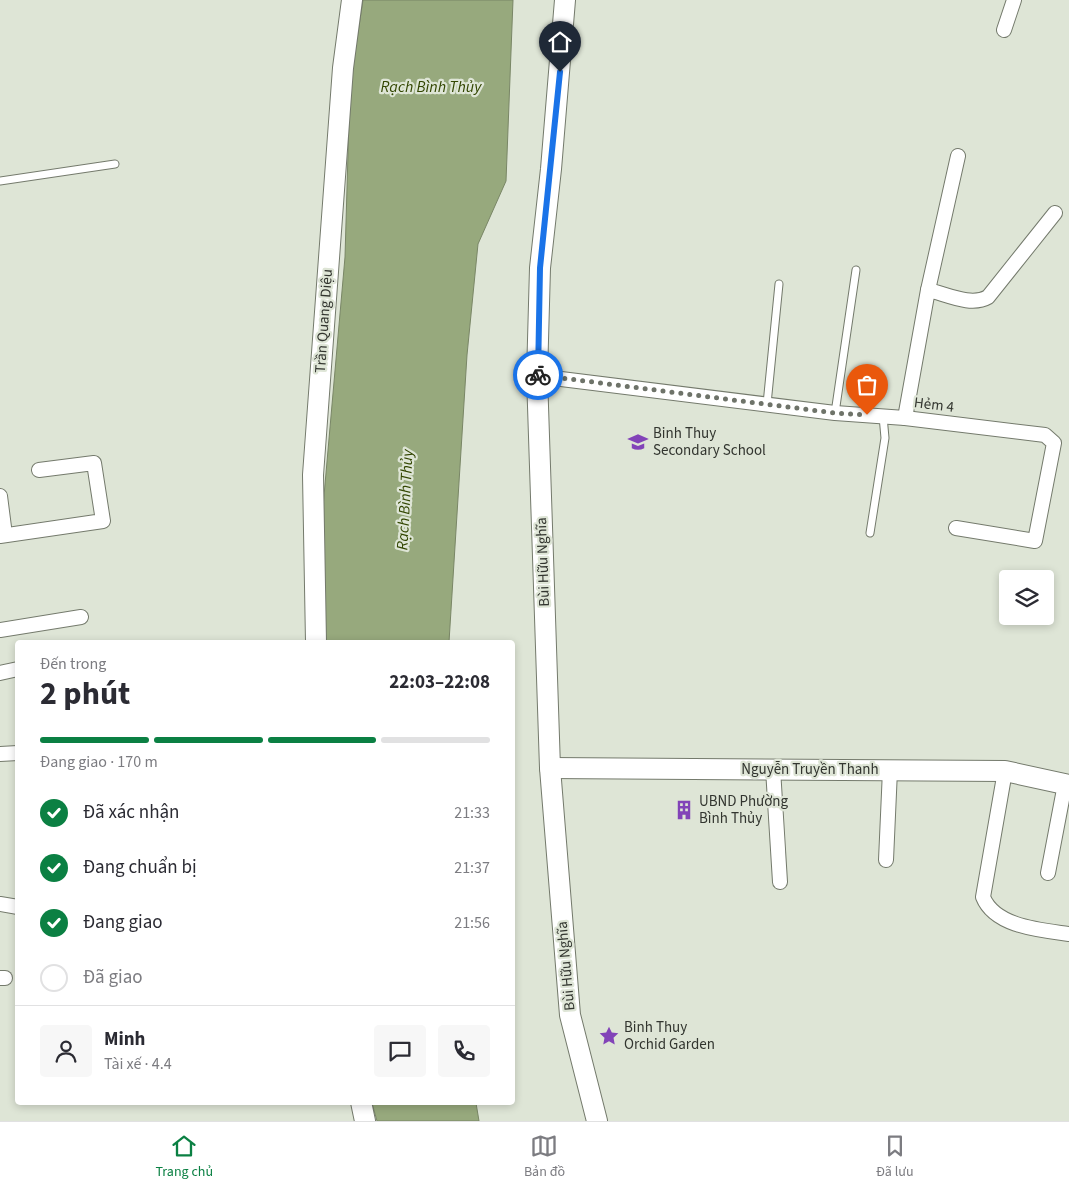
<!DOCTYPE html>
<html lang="vi">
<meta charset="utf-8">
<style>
body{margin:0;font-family:"Source Sans 3",sans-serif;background:#f7f7f7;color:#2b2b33;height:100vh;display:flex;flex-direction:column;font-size:19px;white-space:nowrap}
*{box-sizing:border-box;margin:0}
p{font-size:16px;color:#7c7c81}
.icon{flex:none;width:28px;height:28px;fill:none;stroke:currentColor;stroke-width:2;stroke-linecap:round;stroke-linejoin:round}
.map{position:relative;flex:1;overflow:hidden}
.sheet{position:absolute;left:15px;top:640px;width:500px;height:465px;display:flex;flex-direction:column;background:#fff;border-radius:5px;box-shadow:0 2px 8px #0003}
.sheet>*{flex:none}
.tools{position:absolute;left:999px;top:570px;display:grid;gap:10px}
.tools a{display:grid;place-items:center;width:55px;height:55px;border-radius:5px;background:#fff;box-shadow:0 2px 8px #0003;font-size:25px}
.pin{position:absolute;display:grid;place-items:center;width:42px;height:42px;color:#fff;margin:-51px -21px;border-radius:50% 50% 50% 0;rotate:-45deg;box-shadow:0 0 5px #0007}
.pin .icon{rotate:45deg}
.courier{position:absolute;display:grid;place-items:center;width:50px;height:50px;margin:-25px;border:4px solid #1a73e8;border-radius:50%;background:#fff;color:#222;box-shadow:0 1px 6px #0007}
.headline em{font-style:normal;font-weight:700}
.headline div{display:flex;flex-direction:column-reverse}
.headline{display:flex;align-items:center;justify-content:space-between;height:85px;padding:0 25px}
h1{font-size:32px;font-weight:700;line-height:38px}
.bar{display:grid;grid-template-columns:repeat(4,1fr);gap:8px 5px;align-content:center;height:60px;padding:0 25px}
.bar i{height:6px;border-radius:4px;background:#e1e1e2}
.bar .current{background:#0b8043}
.bar p{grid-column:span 4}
.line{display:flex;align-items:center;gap:12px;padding:0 25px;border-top:1px solid #e1e1e2}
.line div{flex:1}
.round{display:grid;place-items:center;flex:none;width:52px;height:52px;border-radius:5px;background:#f7f7f7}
ol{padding:0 25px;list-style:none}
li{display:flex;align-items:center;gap:15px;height:55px}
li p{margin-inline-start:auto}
li .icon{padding:5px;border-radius:50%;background:#0b8043;color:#fff;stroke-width:4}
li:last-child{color:#7c7c81}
li i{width:28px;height:28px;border:2px solid #e1e1e2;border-radius:50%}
.menu{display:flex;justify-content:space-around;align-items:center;height:70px;border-top:1px solid #e1e1e2;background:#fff;font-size:14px;color:#7c7c81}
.menu a{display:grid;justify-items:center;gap:2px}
.menu .current{color:#0b8043}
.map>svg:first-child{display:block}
.water{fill:#97a97d;stroke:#798666}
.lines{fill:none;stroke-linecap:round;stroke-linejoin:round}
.lane-casing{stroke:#747a6c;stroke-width:9}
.street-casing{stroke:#747a6c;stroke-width:16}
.secondary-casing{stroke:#747a6c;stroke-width:22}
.lane{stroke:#fff;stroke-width:7}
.street{stroke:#fff;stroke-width:14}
.secondary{stroke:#fff;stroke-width:20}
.done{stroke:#6e7369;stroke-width:5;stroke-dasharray:0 9}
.route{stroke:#1a73e8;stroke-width:6}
.labels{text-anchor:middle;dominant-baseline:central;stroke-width:4.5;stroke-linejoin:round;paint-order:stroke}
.street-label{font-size:15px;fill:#32352f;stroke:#dee5d6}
.poi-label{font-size:15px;fill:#32352f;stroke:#dee5d6;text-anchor:start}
.water-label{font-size:16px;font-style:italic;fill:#324600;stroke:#dee5d6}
</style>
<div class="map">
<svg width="1069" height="1121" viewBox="0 0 1069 1121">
<rect width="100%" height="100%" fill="#dee5d6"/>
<!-- water -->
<g class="water">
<polygon points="363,0 513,0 506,181 478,244 467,355 449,642 322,642 321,530 345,257 350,85"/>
<polygon points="372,1103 476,1103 479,1121 377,1121"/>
</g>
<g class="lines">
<defs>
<g id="lane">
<polyline points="0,181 115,164"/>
<polyline points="767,404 779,284"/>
<polyline points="835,413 856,270"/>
<polyline points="870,533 885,438 883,416"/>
</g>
<g id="street">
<polyline points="1004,30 1014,0"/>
<polyline points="928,290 958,156"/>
<polyline points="537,376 835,413 905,418 1045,435 1054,443 1035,541 956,528"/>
<path d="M905,418L928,290C946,294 971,307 988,297L1055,213"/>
<polyline points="0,496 5,535"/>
<polyline points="0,536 103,521 94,463 39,470"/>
<polyline points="0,630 81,617"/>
<polyline points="0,673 18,669"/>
<polyline points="0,754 18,753"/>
<polyline points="773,769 780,882"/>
<path d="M1005,771L983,897C995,927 1041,930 1069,934"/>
<polyline points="886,860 890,770"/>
<polyline points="1048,873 1065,784"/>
<polyline points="0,904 18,907"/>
<polyline points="0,978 5,978"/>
</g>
<g id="secondary">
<polyline points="565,0 551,169 540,268 537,376 550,768 570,1015 597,1121"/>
<polyline points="316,642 313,475 343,68 352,0"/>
<polyline points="550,768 1005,771 1069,785"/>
<polyline points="361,1102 365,1121"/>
</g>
</defs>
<!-- lane casing -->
<use href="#lane" class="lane-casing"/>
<!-- street casing -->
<use href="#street" class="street-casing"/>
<!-- secondary casing -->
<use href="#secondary" class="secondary-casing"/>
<!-- lane -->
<use href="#lane" class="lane"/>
<!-- street -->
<use href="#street" class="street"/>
<!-- secondary -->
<use href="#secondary" class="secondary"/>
</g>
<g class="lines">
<!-- done -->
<polyline class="done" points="538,375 835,413 867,415"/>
<!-- route -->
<polyline class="route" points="538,375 540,268 560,72"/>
</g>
<!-- icons -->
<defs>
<symbol id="school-bare" viewBox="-9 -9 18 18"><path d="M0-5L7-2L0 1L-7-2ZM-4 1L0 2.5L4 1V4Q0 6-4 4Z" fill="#8243b8" stroke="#dee5d6" stroke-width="2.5" paint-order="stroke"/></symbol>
<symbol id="building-bare" viewBox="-9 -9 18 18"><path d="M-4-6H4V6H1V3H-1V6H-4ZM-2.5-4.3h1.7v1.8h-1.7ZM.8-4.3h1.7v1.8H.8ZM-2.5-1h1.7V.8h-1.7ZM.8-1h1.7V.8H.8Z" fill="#8243b8" stroke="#dee5d6" stroke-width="2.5" paint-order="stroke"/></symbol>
<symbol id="sight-bare" viewBox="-9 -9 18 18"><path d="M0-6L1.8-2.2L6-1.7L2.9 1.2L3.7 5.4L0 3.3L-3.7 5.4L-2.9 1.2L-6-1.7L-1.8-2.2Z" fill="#8243b8" stroke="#dee5d6" stroke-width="2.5" paint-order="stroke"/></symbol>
</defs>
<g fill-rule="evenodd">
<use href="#school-bare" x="624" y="428" width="28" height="28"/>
<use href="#building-bare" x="670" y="796" width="28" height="28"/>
<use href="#sight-bare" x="595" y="1022" width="28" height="28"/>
</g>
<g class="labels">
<!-- street labels -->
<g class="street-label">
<text transform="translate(324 321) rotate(-86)">Trần Quang Diệu</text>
<text transform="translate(934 405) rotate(7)">Hẻm 4</text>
<text transform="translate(543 562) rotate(-92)">Bùi Hữu Nghĩa</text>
<text x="810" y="769">Nguyễn Truyền Thanh</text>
<text transform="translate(566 966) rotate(-95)">Bùi Hữu Nghĩa</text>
</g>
<!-- poi labels -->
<g class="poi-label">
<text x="653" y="433">Binh Thuy<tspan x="653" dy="17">Secondary School</tspan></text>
<text x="699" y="801">UBND Phường<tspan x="699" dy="17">Bình Thủy</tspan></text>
<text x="624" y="1027">Binh Thuy<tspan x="624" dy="17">Orchid Garden</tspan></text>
</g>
<!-- water labels -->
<g class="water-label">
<text x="431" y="87">Rạch Bình Thủy</text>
<text transform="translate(405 500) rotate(-87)">Rạch Bình Thủy</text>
</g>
</g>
</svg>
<div class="tools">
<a><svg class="icon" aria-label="layers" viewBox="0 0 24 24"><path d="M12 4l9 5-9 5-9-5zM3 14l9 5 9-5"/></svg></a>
</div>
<div class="pin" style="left:867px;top:415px;background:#ea580c"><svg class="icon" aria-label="bag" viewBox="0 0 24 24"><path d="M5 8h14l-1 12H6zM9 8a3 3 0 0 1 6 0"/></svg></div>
<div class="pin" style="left:560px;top:72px;background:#1f2937"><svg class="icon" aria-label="home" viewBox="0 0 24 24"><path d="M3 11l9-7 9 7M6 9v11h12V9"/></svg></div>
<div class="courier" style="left:538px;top:375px"><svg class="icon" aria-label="bike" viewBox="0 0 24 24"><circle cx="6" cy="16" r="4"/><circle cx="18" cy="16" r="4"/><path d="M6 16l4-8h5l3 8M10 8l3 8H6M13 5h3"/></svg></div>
<section class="sheet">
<div class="headline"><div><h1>2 phút</h1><p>Đến trong</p></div><em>22:03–22:08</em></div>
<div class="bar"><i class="current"></i><i class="current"></i><i class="current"></i><i></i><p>Đang giao · 170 m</p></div>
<ol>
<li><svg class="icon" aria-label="check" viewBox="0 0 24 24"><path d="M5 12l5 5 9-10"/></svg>Đã xác nhận<p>21:33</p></li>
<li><svg class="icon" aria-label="check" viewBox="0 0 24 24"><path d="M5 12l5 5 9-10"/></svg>Đang chuẩn bị<p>21:37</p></li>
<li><svg class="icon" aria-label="check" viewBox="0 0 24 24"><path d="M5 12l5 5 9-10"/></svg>Đang giao<p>21:56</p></li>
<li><i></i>Đã giao</li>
</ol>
<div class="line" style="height:90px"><a class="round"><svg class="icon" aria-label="person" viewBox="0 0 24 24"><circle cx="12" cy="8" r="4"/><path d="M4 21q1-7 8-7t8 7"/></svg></a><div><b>Minh</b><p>Tài xế · 4.4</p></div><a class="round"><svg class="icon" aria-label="chat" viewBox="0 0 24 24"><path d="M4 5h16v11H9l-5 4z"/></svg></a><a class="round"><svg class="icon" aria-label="phone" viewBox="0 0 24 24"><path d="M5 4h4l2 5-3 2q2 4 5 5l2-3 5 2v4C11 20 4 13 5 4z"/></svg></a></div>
</section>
</div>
<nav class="menu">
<a class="current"><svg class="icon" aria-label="home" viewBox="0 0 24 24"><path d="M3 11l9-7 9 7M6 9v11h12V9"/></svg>Trang chủ</a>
<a><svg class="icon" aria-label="map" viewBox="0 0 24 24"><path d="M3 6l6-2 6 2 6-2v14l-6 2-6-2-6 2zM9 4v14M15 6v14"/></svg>Bản đồ</a>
<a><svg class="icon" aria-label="saved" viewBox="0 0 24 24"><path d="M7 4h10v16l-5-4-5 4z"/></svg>Đã lưu</a>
</nav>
